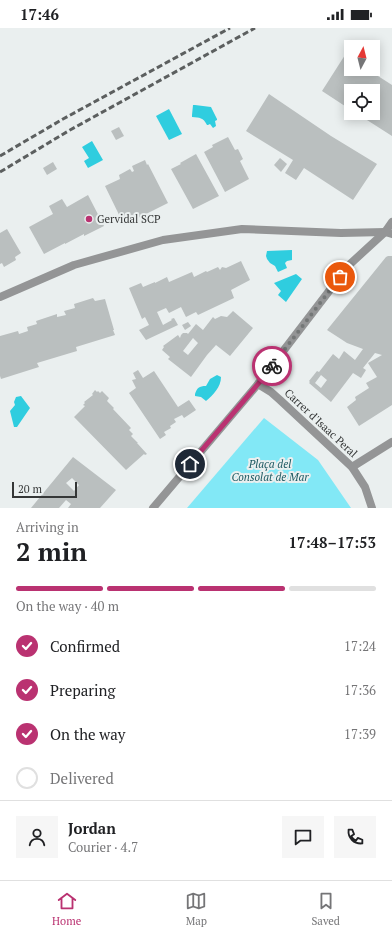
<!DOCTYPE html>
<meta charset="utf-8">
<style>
body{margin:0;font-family:"PT Serif",serif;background:#f6f6f6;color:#202124;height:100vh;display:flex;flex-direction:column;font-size:15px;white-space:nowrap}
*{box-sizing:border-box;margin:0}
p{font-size:13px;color:#757577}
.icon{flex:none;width:22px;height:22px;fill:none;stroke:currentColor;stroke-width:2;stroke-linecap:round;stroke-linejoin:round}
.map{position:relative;height:480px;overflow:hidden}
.panel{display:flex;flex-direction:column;background:#fff;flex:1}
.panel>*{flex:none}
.needle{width:26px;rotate:7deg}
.fabs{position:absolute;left:344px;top:12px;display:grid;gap:8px}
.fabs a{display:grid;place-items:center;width:36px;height:36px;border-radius:0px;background:#fff;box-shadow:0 2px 10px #0003;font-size:20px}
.scale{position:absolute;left:12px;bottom:10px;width:65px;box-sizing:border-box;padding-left:4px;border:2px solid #353737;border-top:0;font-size:11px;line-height:14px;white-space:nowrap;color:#353737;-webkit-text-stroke:3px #eaefef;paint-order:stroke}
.pin{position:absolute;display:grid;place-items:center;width:34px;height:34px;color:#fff;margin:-17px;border:2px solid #fff;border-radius:50%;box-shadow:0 1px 4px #0007}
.courier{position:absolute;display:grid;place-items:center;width:40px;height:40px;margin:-20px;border:3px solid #ba3271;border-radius:50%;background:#fff;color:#222;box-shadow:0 1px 5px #0007}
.headline em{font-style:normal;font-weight:800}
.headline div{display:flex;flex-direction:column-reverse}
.headline{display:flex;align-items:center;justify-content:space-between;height:68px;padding:0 16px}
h1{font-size:26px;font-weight:800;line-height:30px}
.bar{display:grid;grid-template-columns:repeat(4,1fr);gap:6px 4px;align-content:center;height:48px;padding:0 16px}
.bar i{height:5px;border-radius:3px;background:#e0e0e0}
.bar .current{background:#ba3271}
.bar p{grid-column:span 4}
.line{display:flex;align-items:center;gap:10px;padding:0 16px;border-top:1px solid #e0e0e0}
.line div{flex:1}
.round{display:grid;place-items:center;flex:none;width:42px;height:42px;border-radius:0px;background:#f6f6f6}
ol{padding:0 16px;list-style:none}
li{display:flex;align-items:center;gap:12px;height:44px}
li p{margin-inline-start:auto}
li .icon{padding:4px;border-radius:50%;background:#ba3271;color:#fff;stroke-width:4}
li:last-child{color:#757577}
li i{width:22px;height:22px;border:2px solid #e0e0e0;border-radius:50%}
.status{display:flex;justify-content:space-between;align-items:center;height:28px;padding:0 20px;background:#fff;direction:ltr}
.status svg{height:11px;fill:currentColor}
.menu{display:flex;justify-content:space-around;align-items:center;height:56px;border-top:1px solid #e0e0e0;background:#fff;font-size:11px;color:#757577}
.menu a{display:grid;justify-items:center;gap:2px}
.menu .current{color:#ba3271}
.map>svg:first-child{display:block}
.green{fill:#82e8f6}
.water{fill:#2fcddf}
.building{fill:#babfbf;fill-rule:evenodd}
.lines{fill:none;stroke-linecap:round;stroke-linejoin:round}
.minor{stroke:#949596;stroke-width:8}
.rail{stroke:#5c5f5f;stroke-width:3;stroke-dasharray:6 3;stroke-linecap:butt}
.done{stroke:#747777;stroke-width:4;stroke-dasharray:0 7.2}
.route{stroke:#ba3271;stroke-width:5}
.poi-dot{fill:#ba3271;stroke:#eaefef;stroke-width:1.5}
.labels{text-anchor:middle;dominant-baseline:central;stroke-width:4;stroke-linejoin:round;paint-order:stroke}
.poi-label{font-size:11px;fill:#353737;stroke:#eaefef;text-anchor:start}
.street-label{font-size:11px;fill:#353737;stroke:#eaefef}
.park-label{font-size:11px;font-style:italic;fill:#205c64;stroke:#eaefef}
</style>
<div class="status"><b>17:46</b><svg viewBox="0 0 49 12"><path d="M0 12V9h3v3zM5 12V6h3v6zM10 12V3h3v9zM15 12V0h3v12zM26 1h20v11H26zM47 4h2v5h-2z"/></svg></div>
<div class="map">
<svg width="392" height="480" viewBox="0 0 392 480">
<rect width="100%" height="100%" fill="#eaefef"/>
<!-- green -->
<polygon class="green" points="264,390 318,432 351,480 187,480"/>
<!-- water -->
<g class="water">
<path d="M193,77H195L211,79L217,91V92L215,93L216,98L213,100L210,96L208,97H207C203,89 200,90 192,89V87Z"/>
<polygon points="169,81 182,106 169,112 156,88"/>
<polygon points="92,113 103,132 88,140 84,133 89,130 82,119"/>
<polygon points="292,222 292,232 287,233 285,235 287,240 278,244 275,238 270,235 267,231 266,228 267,223"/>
<polygon points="296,246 302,251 286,274 278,267 281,263 274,255"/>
<path d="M217,347L221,349C221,359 213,367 206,373L201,369L195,368V366C197,360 199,358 206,358L210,351Z"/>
<polygon points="21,368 30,380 17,399 14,399 10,383 15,377 14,374 16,369"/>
</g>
<!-- building -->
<g class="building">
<polygon points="345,27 351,31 351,41 367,41 392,57 392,108 356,85 373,85 373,63 351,63 351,82 322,63"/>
<polygon points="269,66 331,108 377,136 353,172 304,140 296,152 285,145 293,132 246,103"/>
<polygon points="119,99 124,108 116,112 111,103"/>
<polygon points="228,109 235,122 238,121 243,131 240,133 249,151 225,164 204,124 213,119 212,117"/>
<polygon points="196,126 219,168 193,181 171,141 181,136 180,135"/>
<polygon points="280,130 287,136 281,144 274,137"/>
<polygon points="145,132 147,137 148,136 168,175 124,197 105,158 120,151 119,147 130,141 132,144 134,143 132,138"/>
<polygon points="53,134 57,141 47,147 43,140"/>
<polygon points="88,167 104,198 84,208 84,206 65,216 65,215 44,226 29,199 53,186 49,178 62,171 67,179"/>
<polygon points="7,201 21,225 15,229 16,232 4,239 2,235 0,236 0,205"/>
<path d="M388,228H392V377L359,398L347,379L356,372L355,369L369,360L366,355L377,349L368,335L382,327L375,325L363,340L366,342L361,350L353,345L331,374L309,355L310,354L309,353L317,343L319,344L333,326L339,331L344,323L355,332L363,321L347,315L327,302L386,229ZM321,347L327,352L321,360L315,355Z"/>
<polygon points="241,233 250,252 231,262 234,270 198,287 196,284 186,289 181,279 169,285 166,280 157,284 163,297 172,292 171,291 174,290 178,297 146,312 139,302 149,297 145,289 142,291 129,260 141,255 143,259 155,254 155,255 167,249 169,254 192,244 194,249 206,243 207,244 218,239 220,242 222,239 226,240"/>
<polygon points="93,270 95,273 105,271 114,302 113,302 115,307 76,319 77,323 37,335 39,339 1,351 0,348 0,308 18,303 19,306 28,303 27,299 37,296 36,293 57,286 57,289 66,287 64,283 75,280 74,276"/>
<path d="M233,283L253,300L230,328L216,317L207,327L191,349L168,331L170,329L162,322L164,319L163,318L178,307L180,310L181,307L183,305H187L188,306L196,296L203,302L213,289L215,291L221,288L227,289ZM193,310L198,315L188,327L183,323Z"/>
<polygon points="188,294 191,298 185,302 182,297"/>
<polygon points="138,342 143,350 154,343 178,379 189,372 196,382 184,390 182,387 174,391 176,394 170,398 171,400 164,404 166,407 160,411 129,365 136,360 132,352 136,351 133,345"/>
<polygon points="95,362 97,364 98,363 100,365 102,363 109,370 107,373 114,380 113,381 131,400 129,402 133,406 131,408 138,415 137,415 147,426 145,427 144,426 126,442 74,389 85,378 83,377 85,375 84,374 93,367 92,366"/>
<path d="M73,429L116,462L100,480H68L71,476L66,472L59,480H31ZM72,450L79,457L74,463L66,455Z"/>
</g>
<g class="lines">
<!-- minor -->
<g class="minor">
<polyline points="0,269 74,237 163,212 242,201 341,205 385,204 392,206"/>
<polyline points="258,356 271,364 280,372 352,439 365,459 372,480"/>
<polyline points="352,439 392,414"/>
<polyline points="153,480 258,356 349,237 385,204 392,194"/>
</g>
<!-- rail -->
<g class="rail">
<polyline points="0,128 63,91 230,0"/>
<polyline points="0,144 70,102 255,0"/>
</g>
</g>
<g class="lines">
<!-- done -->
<polyline class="done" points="272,338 340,249"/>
<!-- route -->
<polyline class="route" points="190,436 258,356 272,338"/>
</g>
<!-- markers -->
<circle class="poi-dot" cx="89" cy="191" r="4"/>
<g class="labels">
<!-- poi labels -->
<g class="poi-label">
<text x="97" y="191">Gervidal SCP</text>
</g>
<!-- street labels -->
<g class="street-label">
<text transform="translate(321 395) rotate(43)">Carrer d'Isaac Peral</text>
</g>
<!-- park labels -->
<g class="park-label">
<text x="270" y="436">Plaça del<tspan x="270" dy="13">Consolat de Mar</tspan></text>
</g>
</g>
</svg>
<div class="fabs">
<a><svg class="needle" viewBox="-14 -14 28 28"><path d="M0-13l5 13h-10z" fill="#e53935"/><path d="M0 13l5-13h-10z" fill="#757577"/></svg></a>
<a><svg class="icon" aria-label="locate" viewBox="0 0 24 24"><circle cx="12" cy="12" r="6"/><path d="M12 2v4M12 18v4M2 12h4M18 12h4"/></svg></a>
</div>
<div class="scale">20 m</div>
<div class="pin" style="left:340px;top:249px;background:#ea580c"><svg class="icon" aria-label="bag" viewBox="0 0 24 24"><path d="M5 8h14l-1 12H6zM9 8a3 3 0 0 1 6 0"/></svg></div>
<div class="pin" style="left:190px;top:436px;background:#1f2937"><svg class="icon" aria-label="home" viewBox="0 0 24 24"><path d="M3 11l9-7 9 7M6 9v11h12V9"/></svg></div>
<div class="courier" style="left:272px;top:338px"><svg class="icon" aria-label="bike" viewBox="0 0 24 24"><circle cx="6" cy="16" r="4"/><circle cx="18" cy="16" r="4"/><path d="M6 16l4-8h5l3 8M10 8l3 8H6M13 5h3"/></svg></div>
</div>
<section class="panel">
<div class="headline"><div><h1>2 min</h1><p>Arriving in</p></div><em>17:48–17:53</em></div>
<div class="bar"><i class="current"></i><i class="current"></i><i class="current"></i><i></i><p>On the way · 40 m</p></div>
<ol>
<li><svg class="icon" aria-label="check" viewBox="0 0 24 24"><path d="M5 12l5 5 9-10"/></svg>Confirmed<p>17:24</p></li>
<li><svg class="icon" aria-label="check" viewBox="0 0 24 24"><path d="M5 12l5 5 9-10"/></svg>Preparing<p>17:36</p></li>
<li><svg class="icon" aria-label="check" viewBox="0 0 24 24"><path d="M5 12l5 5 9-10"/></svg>On the way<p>17:39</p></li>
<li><i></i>Delivered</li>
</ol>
<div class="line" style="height:72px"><a class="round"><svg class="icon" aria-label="person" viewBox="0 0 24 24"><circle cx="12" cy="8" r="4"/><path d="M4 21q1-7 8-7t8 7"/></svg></a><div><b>Jordan</b><p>Courier · 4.7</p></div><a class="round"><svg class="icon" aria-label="chat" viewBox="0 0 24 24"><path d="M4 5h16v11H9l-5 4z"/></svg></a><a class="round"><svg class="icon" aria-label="phone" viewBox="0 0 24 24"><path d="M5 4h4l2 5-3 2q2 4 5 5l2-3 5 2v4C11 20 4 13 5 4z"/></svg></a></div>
</section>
<nav class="menu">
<a class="current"><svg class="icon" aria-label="home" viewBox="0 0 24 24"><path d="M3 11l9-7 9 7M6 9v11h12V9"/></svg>Home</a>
<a><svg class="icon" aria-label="map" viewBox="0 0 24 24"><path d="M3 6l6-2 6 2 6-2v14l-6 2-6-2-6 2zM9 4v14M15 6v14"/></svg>Map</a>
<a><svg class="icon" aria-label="saved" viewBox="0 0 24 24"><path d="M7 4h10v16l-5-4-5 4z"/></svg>Saved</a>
</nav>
